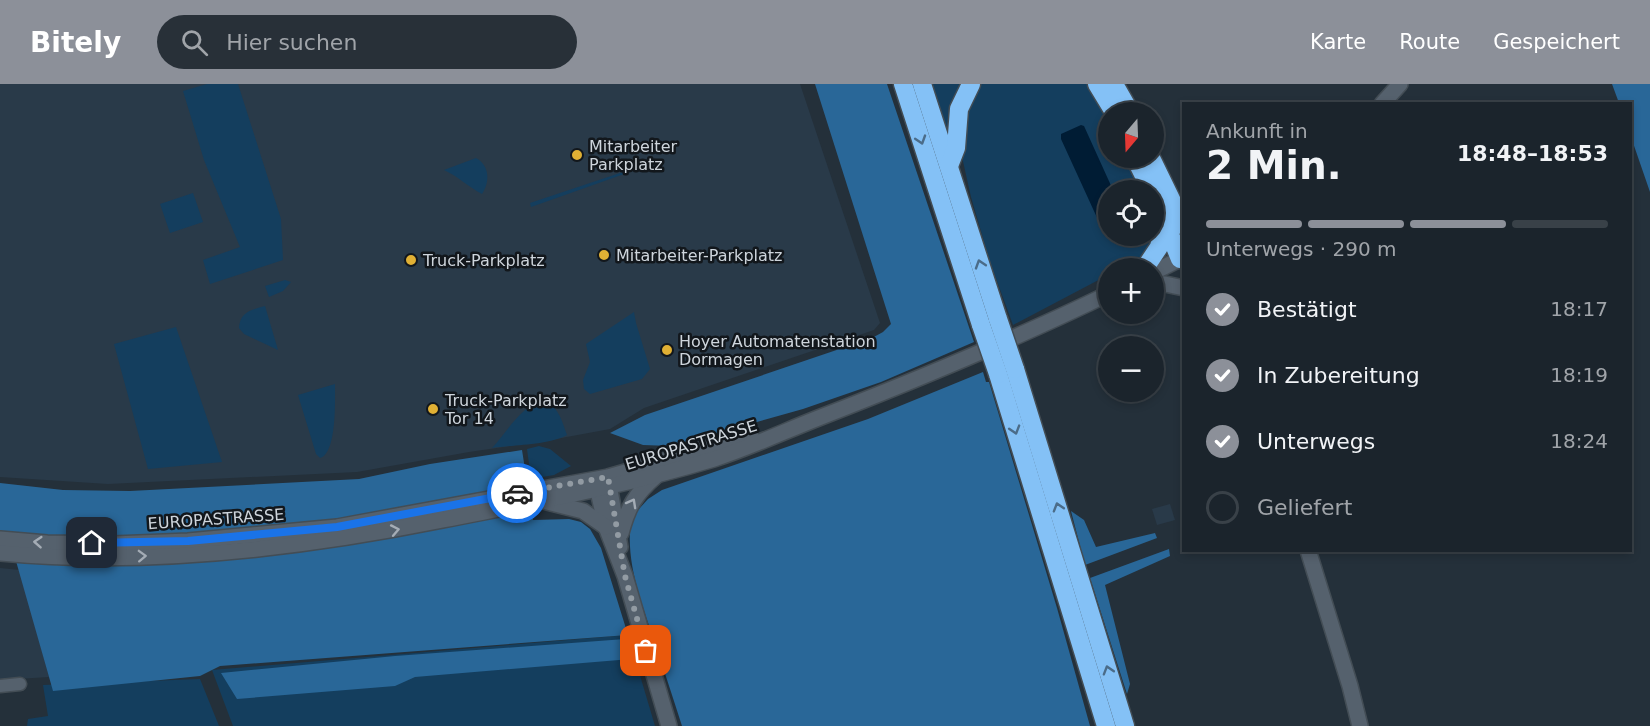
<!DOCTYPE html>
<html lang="de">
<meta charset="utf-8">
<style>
body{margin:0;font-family:"DejaVu Sans",sans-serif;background:#283038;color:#f1f3f6;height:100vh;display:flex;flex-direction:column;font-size:22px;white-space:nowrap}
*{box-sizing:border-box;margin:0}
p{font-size:20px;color:#a0a4a9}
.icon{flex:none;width:33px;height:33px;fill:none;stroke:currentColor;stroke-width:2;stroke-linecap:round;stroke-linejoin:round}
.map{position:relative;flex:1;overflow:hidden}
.sheet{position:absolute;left:1182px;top:18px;width:450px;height:450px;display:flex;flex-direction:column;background:#1b242c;border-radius:0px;box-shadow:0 3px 9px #0003,0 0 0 2px #394148}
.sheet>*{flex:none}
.needle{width:39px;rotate:199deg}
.controls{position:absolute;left:1098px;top:18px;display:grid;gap:12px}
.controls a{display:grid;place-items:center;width:66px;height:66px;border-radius:50%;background:#1b242c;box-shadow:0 3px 9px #0003,0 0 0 2px #394148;font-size:30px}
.pin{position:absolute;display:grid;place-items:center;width:51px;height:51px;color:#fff;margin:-26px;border-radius:12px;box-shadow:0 3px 9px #0006}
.courier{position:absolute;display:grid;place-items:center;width:60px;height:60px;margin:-30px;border:4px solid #1a73e8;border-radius:50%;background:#fff;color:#222;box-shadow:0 2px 8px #0007}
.head em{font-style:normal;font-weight:800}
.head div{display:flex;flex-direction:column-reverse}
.head{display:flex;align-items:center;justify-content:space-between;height:102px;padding:0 24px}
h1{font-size:39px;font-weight:800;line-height:45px}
.bar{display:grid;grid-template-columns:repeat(4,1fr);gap:9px 6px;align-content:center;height:72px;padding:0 24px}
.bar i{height:8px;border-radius:4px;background:#394148}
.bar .current{background:#8c9099}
.bar p{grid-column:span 4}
ol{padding:0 24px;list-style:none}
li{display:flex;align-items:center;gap:18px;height:66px}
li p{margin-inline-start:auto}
li .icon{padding:6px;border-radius:50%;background:#8c9099;color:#fff;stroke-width:4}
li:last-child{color:#a0a4a9}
li i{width:33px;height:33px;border:3px solid #394148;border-radius:50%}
header{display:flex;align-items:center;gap:36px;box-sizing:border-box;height:84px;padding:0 30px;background:#8c9099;color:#fff}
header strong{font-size:28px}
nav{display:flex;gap:33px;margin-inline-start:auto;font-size:21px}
.search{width:420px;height:54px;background:#283038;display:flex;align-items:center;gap:15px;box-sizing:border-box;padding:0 21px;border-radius:33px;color:#a0a4a9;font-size:22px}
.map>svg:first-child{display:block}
.built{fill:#293a49}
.green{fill:#143e5e}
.forest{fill:#296798}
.water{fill:#001c34}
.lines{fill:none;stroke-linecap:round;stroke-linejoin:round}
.street-casing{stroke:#434d55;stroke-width:15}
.secondary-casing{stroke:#434d55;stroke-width:18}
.highway-casing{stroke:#434d55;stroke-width:21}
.street{stroke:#55616d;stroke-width:12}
.secondary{stroke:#55616d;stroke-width:15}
.highway{stroke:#84c1f6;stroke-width:18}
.highway-bridge-casing{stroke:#434d55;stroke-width:21;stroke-linecap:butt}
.highway-bridge{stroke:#84c1f6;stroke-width:18}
.oneway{stroke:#4b6c89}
.oneway2{stroke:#a4acb5}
.done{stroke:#929ba3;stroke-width:6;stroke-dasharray:0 10.8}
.route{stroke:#1a73e8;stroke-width:8}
.poi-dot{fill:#e0b034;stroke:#12171c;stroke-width:2}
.labels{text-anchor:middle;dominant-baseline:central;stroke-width:5;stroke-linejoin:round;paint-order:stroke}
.poi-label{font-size:16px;fill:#ced5dc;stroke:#12171c;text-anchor:start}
.street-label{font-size:16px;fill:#ced5dc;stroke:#12171c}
</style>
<header>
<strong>Bitely</strong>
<div class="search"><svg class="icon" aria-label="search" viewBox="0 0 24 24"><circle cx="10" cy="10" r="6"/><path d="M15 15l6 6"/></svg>Hier suchen</div>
<nav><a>Karte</a><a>Route</a><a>Gespeichert</a></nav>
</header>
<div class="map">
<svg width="1650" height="642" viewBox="0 0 1650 642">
<rect width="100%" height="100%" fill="#24303a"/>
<!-- built -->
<g class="built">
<polygon points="0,0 800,0 880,239 874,246 644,324 610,345 545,357 469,368 357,388 108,400 0,393"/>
<polygon points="1170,420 1175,436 1157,441 1152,425"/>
<polygon points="0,484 20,486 49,593 0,596"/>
</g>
<!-- green -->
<g class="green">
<polygon points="207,0 238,0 281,135 283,176 210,200 203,176 240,163 204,76 183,7"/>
<polygon points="932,0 966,0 950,56"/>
<path d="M976,0H1090L1108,35V74H1126L1141,106H1108V152H1154V135C1162,164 1135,184 1108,184V191L1013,241L990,178L971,113L960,64L969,10Z"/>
<path d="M476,74C490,82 490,98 482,110C467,102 459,93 444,86Z"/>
<polygon points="644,81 644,83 531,123 530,119"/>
<polygon points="193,109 203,138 170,149 160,120"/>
<polygon points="285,196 291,198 283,207 269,213 265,202"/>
<path d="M265,222L278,266L244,250L239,244C240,228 251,226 265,222Z"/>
<polygon points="634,228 636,239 650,285 642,295 590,310 584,305 583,296 590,278 586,260"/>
<polygon points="176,243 222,378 148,385 114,260"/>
<path d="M335,300C335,316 337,370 320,374L316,370L298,311Z"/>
<path d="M542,317C558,320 562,337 567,351C549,361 513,361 492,364C506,349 521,322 542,317Z"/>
<polygon points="539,362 550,365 571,382 554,391 531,395 527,365"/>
<polygon points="628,551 655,642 233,642 212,586"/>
<polygon points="200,595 219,642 27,642 28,635 48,632 43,601"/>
</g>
<!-- forest -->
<g class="forest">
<polygon points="815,0 887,0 974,258 881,298 803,325 671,362 643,361 610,349 645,331 872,254 883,248 891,240"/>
<polygon points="1612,0 1650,0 1650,108 1631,53 1630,20 1619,19"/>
<path d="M983,288L986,298H989L1057,524L1090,642H682C673,614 664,586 655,559C641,517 621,469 634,424L639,425L648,415L662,406L868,335Z"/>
<polygon points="522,366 533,436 569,435 581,438 590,445 601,464 628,551 220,582 200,592 53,607 8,449 0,447 0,399 63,406 130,407 359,395 430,380"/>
<polygon points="1071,427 1084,436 1096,463 1155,449 1157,454 1085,481"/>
<polygon points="1169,465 1170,472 1105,501 1130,600 1127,610 1090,494"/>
<polygon points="625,555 631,575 415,593 395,602 237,615 221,589 395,572"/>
</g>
<!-- water -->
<polygon class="water" points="1081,41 1084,42 1113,106 1108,106 1108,137 1102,140 1099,138 1061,55 1061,50"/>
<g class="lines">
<defs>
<polyline id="street" points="0,602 20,600"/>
<g id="secondary">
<polyline points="1382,20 1400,0"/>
<polyline points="1154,188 1184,173"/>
<polyline points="1154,200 1165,200 1184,204"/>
<polyline points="608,395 620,463"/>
<polyline points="596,398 606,443 625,492 669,642"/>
<polyline points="547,418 583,427 606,443"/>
<path d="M621,449C628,423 635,410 656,392"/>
<polyline points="0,455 47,459 114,460 188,457 337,443 608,393 751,352"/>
<polyline points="1308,466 1350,602 1360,642"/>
<path d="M0,469C147,483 299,465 443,436C534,418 625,402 714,375C751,363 785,347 821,333C919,295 1015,255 1108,210"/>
</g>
<g id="highway">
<polyline points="903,0 981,241"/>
<polyline points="922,0 998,235"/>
<polyline points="1097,0 1114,28"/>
<polyline points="1114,0 1130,28"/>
<polyline points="1135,74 1151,106"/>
<polyline points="1151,74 1184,142"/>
<polyline points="949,82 956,64 959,25 971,0"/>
<polyline points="1154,112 1180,175"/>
<polyline points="1145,184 1159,163 1165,136"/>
<polyline points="1015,285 1125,642"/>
<polyline points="998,290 1106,642"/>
</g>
</defs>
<!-- street casing -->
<use href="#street" class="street-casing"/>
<!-- secondary casing -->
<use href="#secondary" class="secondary-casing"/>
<!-- highway casing -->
<use href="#highway" class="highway-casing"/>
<!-- street -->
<use href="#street" class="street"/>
<!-- secondary -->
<use href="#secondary" class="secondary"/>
<!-- highway -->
<use href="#highway" class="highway"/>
<defs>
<g id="highway-bridge">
<polyline points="998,235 1015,285"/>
<polyline points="981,241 998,290"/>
</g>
</defs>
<!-- highway-bridge casing -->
<use href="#highway-bridge" class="highway-bridge-casing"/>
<!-- highway-bridge -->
<use href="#highway-bridge" class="highway-bridge"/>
</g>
<!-- one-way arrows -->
<defs><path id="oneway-chevron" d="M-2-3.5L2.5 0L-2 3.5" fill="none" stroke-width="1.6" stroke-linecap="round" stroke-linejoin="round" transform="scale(1.5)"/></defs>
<g class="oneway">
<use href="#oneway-chevron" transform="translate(921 56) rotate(72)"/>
<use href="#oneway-chevron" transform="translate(980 180) rotate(-108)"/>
<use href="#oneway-chevron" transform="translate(1015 346) rotate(73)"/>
<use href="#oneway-chevron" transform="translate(1058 423) rotate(-107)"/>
<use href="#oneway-chevron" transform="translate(1108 586) rotate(-107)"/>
</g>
<g class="oneway2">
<use href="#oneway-chevron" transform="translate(632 419) rotate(-61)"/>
<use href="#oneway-chevron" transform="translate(395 446) rotate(-11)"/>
<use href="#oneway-chevron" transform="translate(38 458) rotate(-176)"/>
<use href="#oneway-chevron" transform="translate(142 472) rotate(-2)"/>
</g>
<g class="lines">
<!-- done -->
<polyline class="done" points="517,409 608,393 625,492 646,567"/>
<!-- route -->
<polyline class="route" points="92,459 188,457 337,443 517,409"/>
</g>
<!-- markers -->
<g class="poi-dot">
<circle cx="577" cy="71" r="6"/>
<circle cx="604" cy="171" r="6"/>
<circle cx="411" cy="176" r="6"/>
<circle cx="667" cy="266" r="6"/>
<circle cx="433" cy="325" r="6"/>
</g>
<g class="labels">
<!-- poi labels -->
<g class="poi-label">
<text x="589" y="62">Mitarbeiter<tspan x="589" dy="18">Parkplatz</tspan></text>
<text x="616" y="171">Mitarbeiter-Parkplatz</text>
<text x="423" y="176">Truck-Parkplatz</text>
<text x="679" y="257">Hoyer Automatenstation<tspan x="679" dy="18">Dormagen</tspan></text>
<text x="445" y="316">Truck-Parkplatz<tspan x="445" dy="18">Tor 14</tspan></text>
</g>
<!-- street labels -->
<g class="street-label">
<text transform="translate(691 361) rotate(-17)">EUROPASTRASSE</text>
<text transform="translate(216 435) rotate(-4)">EUROPASTRASSE</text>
</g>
</g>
</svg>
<div class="controls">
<a><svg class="needle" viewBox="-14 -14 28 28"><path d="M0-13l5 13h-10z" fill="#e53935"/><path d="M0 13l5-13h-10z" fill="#a0a4a9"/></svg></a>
<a><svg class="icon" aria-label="locate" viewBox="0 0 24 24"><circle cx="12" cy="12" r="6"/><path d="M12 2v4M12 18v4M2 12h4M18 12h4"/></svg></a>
<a>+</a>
<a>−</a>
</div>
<div class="pin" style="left:646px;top:567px;background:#ea580c"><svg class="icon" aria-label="bag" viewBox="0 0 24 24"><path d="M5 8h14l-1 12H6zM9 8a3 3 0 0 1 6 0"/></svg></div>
<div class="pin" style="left:92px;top:459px;background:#1f2937"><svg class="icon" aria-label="home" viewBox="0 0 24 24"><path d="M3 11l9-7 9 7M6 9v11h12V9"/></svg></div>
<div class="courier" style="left:517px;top:409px"><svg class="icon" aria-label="car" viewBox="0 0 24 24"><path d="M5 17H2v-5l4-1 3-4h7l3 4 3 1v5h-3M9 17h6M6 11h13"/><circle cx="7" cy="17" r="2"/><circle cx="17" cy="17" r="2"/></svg></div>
<section class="sheet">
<div class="head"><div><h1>2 Min.</h1><p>Ankunft in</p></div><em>18:48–18:53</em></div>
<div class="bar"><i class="current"></i><i class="current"></i><i class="current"></i><i></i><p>Unterwegs · 290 m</p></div>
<ol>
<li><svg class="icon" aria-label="check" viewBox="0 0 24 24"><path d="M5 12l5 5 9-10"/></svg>Bestätigt<p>18:17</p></li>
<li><svg class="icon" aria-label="check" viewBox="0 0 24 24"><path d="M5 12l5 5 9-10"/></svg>In Zubereitung<p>18:19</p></li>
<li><svg class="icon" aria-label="check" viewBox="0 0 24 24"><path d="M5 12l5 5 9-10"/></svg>Unterwegs<p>18:24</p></li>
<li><i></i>Geliefert</li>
</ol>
</section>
</div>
